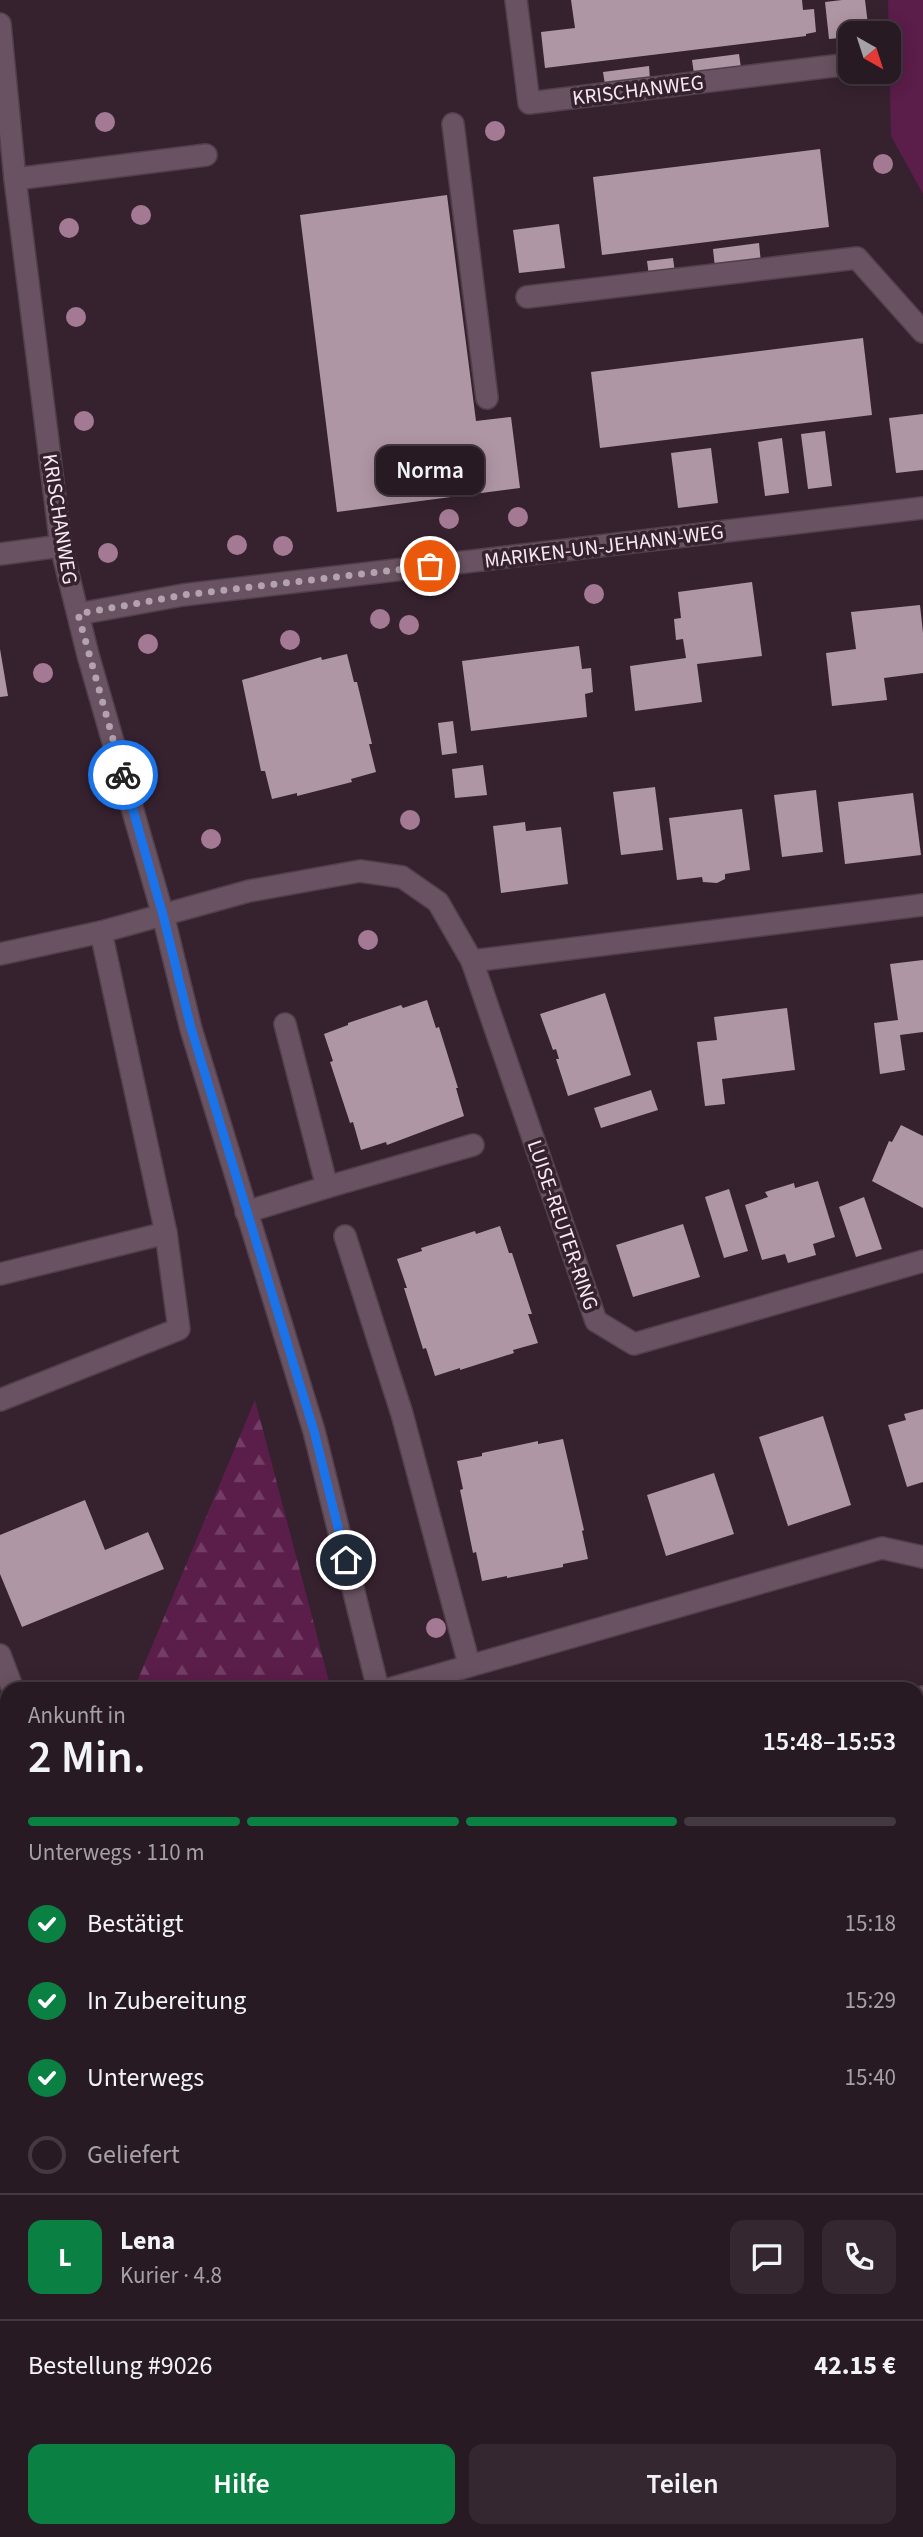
<!DOCTYPE html>
<html lang="de">
<meta charset="utf-8">
<style>
body{margin:0;font-family:"Source Sans 3",sans-serif;background:#342730;color:#f1f3f6;height:100vh;display:flex;flex-direction:column;font-size:26px;white-space:nowrap}
*{box-sizing:border-box;margin:0}
p{font-size:23px;color:#a5a1a6}
.icon{flex:none;width:38px;height:38px;fill:none;stroke:currentColor;stroke-width:2;stroke-linecap:round;stroke-linejoin:round}
.map{position:relative;flex:1;overflow:hidden}
.panel{position:absolute;left:0px;top:1682px;width:924px;height:856px;display:flex;flex-direction:column;background:#281a23;border-radius:21px 21px 0 0;box-shadow:0 4px 18px #0003,0 0 0 2px #443841}
.panel>*{flex:none}
.needle{width:46px;rotate:141deg}
.fabs{position:absolute;left:838px;top:21px;display:grid;gap:14px}
.fabs a{display:grid;place-items:center;width:63px;height:63px;border-radius:14px;background:#281a23;box-shadow:0 4px 18px #0003,0 0 0 2px #443841;font-size:35px}
.pin{position:absolute;display:grid;place-items:center;width:60px;height:60px;color:#fff;margin:-30px;border:4px solid #fff;border-radius:50%;box-shadow:0 2px 7px #0007}
.courier{position:absolute;display:grid;place-items:center;width:70px;height:70px;margin:-35px;border:5px solid #1a73e8;border-radius:50%;background:#fff;color:#222;box-shadow:0 2px 9px #0007}
.bubble{position:absolute;height:49px;border-radius:14px;background:#281a23;box-shadow:0 4px 18px #0003,0 0 0 2px #443841;font-size:23px;font-weight:600;line-height:49px;text-align:center}
.head em{font-style:normal;font-weight:600}
.head div{display:flex;flex-direction:column-reverse}
.head{display:flex;align-items:center;justify-content:space-between;height:119px;padding:0 28px}
h1{font-size:46px;font-weight:600;line-height:52px}
.bar{display:grid;grid-template-columns:repeat(4,1fr);gap:10px 7px;align-content:center;height:84px;padding:0 28px}
.bar i{height:9px;border-radius:5px;background:#443841}
.bar .selected{background:#0b8043}
.bar p{grid-column:span 4}
.line{display:flex;align-items:center;gap:18px;padding:0 28px;border-top:2px solid #443841}
.line div{flex:1}
.round{display:grid;place-items:center;flex:none;width:74px;height:74px;border-radius:14px;background:#342730}
ol{padding:0 28px;list-style:none}
li{display:flex;align-items:center;gap:21px;height:77px}
li p{margin-inline-start:auto}
li .icon{padding:7px;border-radius:50%;background:#0b8043;color:#fff;stroke-width:4}
li:last-child{color:#a5a1a6}
li i{width:38px;height:38px;border:4px solid #443841;border-radius:50%}
.primary-button{display:flex;gap:14px;margin-top:auto;padding:14px 28px}
.primary-button a{flex:1;height:80px;border-radius:14px;background:#0b8043;color:#fff;font-size:28px;font-weight:600;line-height:80px;text-align:center}
.primary-button a+a{background:#342730;color:#f1f3f6}
.map>svg:first-child{display:block}
.built{fill:#442b3b}
.grass{fill:url(#grass-tufts)}
.forest{fill:url(#forest-firs)}
.green{fill:#5b1d4a}
.building{fill:#af96a5}
.lines{fill:none;stroke-linecap:round;stroke-linejoin:round}
.lane-casing{stroke:#51404b;stroke-width:24}
.street-casing{stroke:#51404b;stroke-width:24}
.lane{stroke:#695261;stroke-width:21}
.street{stroke:#695261;stroke-width:21}
.tree{fill:#a37994}
.done{stroke:#b3a3ad;stroke-width:7;stroke-dasharray:0 12.6}
.route{stroke:#1a73e8;stroke-width:9}
.labels{text-anchor:middle;dominant-baseline:central;stroke-width:7;stroke-linejoin:round;paint-order:stroke}
.street-label{font-size:21px;fill:#f6e9f1;stroke:#36222f}
</style>
<div class="map">
<svg width="923" height="2537" viewBox="0 0 923 2537">
<defs>
<pattern id="grass-tufts" width="24" height="20" patternUnits="userSpaceOnUse" patternTransform="scale(1.75)"><rect width="24" height="20" fill="#5b1d4a"/><path d="M3 7l-1-3M5 7V3M7 7l1-3M15 17l-1-3M17 17v-4M19 17l1-3" fill="none" stroke="#733e65"/></pattern>
<pattern id="forest-firs" width="22" height="20" patternUnits="userSpaceOnUse" patternTransform="scale(1.75)"><rect width="22" height="20" fill="#5b1d4a"/><path d="M5 1l3.5 6h-7zM16 11l3.5 6h-7z" fill="#733e65"/></pattern>
</defs>
<rect width="100%" height="100%" fill="#36222f"/>
<!-- built -->
<polygon class="built" points="0,2188 7,2210 7,2530 917,2530 917,2255 923,2257 923,2537 0,2537"/>
<!-- grass -->
<polygon class="grass" points="0,2188 7,2210 7,2392 0,2370"/>
<!-- forest -->
<g class="forest">
<polygon points="255,1400 331,1689 134,1689"/>
<polygon points="7,1736 7,1855 0,1859 0,1738"/>
</g>
<!-- green -->
<polygon class="green" points="888,0 923,0 923,194 891,136"/>
<!-- building -->
<g class="building">
<polygon points="571,0 802,0 803,10 814,9 816,32 806,34 806,36 545,68 541,32 575,28"/>
<polygon points="842,0 865,0 869,33 850,33 850,37 829,39 825,2"/>
<polygon points="739,54 741,68 694,74 692,60"/>
<polygon points="649,66 650,80 605,85 603,72"/>
<polygon points="820,149 829,227 602,255 593,177"/>
<polygon points="447,195 476,421 511,417 520,488 337,512 300,215"/>
<polygon points="559,224 565,268 519,273 513,230"/>
<polygon points="759,243 761,263 715,268 713,249"/>
<polygon points="673,258 675,273 649,276 647,261"/>
<polygon points="863,338 872,415 600,448 591,372"/>
<polygon points="923,414 923,470 896,473 889,418"/>
<polygon points="825,431 832,486 808,489 801,434"/>
<polygon points="782,438 789,493 765,496 758,442"/>
<polygon points="711,448 718,503 678,508 671,453"/>
<polygon points="752,582 762,656 697,664 702,702 635,711 630,666 686,658 683,639 676,640 674,619 681,618 678,592"/>
<polygon points="920,605 923,633 923,673 884,678 887,700 832,706 826,653 856,649 851,612"/>
<polygon points="579,646 582,669 591,668 593,692 585,694 587,717 471,731 462,661"/>
<polygon points="0,649 8,696 0,697"/>
<polygon points="347,654 354,682 357,682 372,744 369,744 376,772 351,779 352,782 297,796 297,793 272,799 265,771 261,771 242,680 321,657 322,660"/>
<polygon points="453,721 457,753 442,755 438,723"/>
<polygon points="483,765 487,795 455,798 452,769"/>
<polygon points="655,787 663,850 621,855 613,792"/>
<polygon points="816,790 823,852 782,857 774,795"/>
<polygon points="913,793 921,855 845,864 838,802"/>
<polygon points="742,809 750,870 725,874 725,879 717,883 703,882 702,877 677,880 669,818"/>
<polygon points="525,822 526,831 561,827 568,884 501,893 493,826"/>
<polygon points="923,960 923,1032 900,1035 905,1070 880,1074 874,1023 898,1020 890,964"/>
<polygon points="605,993 631,1075 568,1096 556,1059 559,1059 556,1049 553,1050 540,1014"/>
<polygon points="427,1000 436,1028 439,1027 458,1088 456,1088 464,1116 387,1145 386,1142 361,1150 353,1122 350,1123 330,1062 333,1061 324,1034 348,1025 348,1023 401,1005 403,1008"/>
<polygon points="787,1008 795,1070 722,1079 725,1104 705,1106 697,1042 717,1040 714,1017"/>
<polygon points="651,1090 658,1110 601,1128 594,1108"/>
<polygon points="901,1125 923,1136 923,1208 872,1181 889,1141 892,1142"/>
<polygon points="818,1181 835,1237 813,1244 816,1255 788,1263 785,1254 762,1260 745,1205 768,1197 765,1192 794,1183 795,1188"/>
<polygon points="729,1189 748,1251 724,1258 705,1197"/>
<polygon points="864,1197 882,1249 856,1257 839,1207"/>
<polygon points="683,1224 700,1277 633,1297 616,1245"/>
<polygon points="500,1226 509,1253 512,1253 532,1314 528,1314 538,1343 513,1350 514,1353 460,1370 460,1368 435,1376 426,1348 423,1349 404,1288 407,1288 397,1259 422,1251 421,1248 475,1231 476,1234"/>
<polygon points="923,1409 923,1482 907,1487 888,1425 906,1420 904,1414"/>
<polygon points="823,1416 851,1505 788,1526 759,1437"/>
<polygon points="563,1439 584,1530 582,1531 588,1559 563,1564 563,1567 507,1578 507,1576 482,1581 476,1552 473,1553 460,1490 463,1489 457,1461 482,1456 482,1453 538,1441 538,1444"/>
<polygon points="714,1473 734,1534 666,1556 647,1495"/>
<polygon points="85,1500 105,1550 148,1532 164,1569 22,1627 0,1574 0,1535"/>
<polygon points="917,1813 923,1815 923,1874 917,1871"/>
<polygon points="917,1916 923,1918 923,1955 917,1953"/>
<polygon points="917,2029 923,2031 923,2134 917,2150"/>
<polygon points="917,2377 923,2379 923,2537 801,2537 783,2531 917,2530"/>
<polygon points="332,2530 404,2530 402,2537 330,2537"/>
</g>
<g class="lines">
<defs>
<g id="lane">
<polyline points="516,0 529,103 850,64"/>
<polyline points="453,124 487,398"/>
<polyline points="15,179 206,155"/>
<polyline points="527,297 857,258 923,332"/>
<polyline points="0,554 61,546"/>
<polyline points="285,1024 327,1187 473,1145"/>
<polyline points="246,1212 327,1187"/>
<polyline points="345,1236 402,1414 469,1664"/>
<polyline points="0,1274 166,1233"/>
<polyline points="0,1400 179,1329 166,1233 101,932"/>
<polyline points="0,1655 12,1687"/>
<polyline points="917,1713 923,1697"/>
<polyline points="310,2533 311,2530"/>
<polyline points="514,2537 515,2535 522,2537"/>
</g>
<g id="street">
<polyline points="0,24 15,179 61,546 88,655 163,915 191,1029 314,1431 378,1689"/>
<polyline points="78,614 183,595 923,508"/>
<polyline points="0,954 101,932 249,891 360,871 402,877 438,902 472,961 923,905"/>
<polyline points="472,961 596,1321 634,1344 923,1261"/>
<polyline points="389,1689 882,1548 923,1557"/>
<polyline points="917,2255 923,2257"/>
<polyline points="243,2537 244,2530"/>
</g>
</defs>
<!-- lane casing -->
<use href="#lane" class="lane-casing"/>
<!-- street casing -->
<use href="#street" class="street-casing"/>
<!-- lane -->
<use href="#lane" class="lane"/>
<!-- street -->
<use href="#street" class="street"/>
</g>
<!-- trees -->
<g class="tree">
<circle cx="105" cy="122" r="10"/>
<circle cx="495" cy="131" r="10"/>
<circle cx="883" cy="164" r="10"/>
<circle cx="141" cy="215" r="10"/>
<circle cx="69" cy="228" r="10"/>
<circle cx="76" cy="317" r="10"/>
<circle cx="84" cy="421" r="10"/>
<circle cx="518" cy="517" r="10"/>
<circle cx="449" cy="519" r="10"/>
<circle cx="237" cy="545" r="10"/>
<circle cx="283" cy="546" r="10"/>
<circle cx="108" cy="553" r="10"/>
<circle cx="594" cy="594" r="10"/>
<circle cx="380" cy="619" r="10"/>
<circle cx="409" cy="625" r="10"/>
<circle cx="290" cy="640" r="10"/>
<circle cx="148" cy="644" r="10"/>
<circle cx="43" cy="673" r="10"/>
<circle cx="410" cy="820" r="10"/>
<circle cx="211" cy="839" r="10"/>
<circle cx="368" cy="940" r="10"/>
<circle cx="436" cy="1628" r="10"/>
</g>
<g class="lines">
<!-- done -->
<polyline class="done" points="123,775 78,614 183,595 430,566"/>
<!-- route -->
<polyline class="route" points="123,775 163,915 191,1028 314,1431 346,1560"/>
</g>
<g class="labels">
<!-- street labels -->
<g class="street-label">
<text transform="translate(638 90) rotate(-7)">KRISCHANWEG</text>
<text transform="translate(60 519) rotate(81)">KRISCHANWEG</text>
<text transform="translate(604 546) rotate(-7)">MARIKEN-UN-JEHANN-WEG</text>
<text transform="translate(563 1225) rotate(71)">LUISE-REUTER-RING</text>
</g>
</g>
</svg>
<div class="fabs">
<a><svg class="needle" viewBox="-14 -14 28 28"><path d="M0-13l5 13h-10z" fill="#e53935"/><path d="M0 13l5-13h-10z" fill="#a5a1a6"/></svg></a>
</div>
<div class="pin" style="left:430px;top:566px;background:#ea580c"><svg class="icon" aria-label="bag" viewBox="0 0 24 24"><path d="M5 8h14l-1 12H6zM9 8a3 3 0 0 1 6 0"/></svg></div>
<div class="pin" style="left:346px;top:1560px;background:#1f2937"><svg class="icon" aria-label="home" viewBox="0 0 24 24"><path d="M3 11l9-7 9 7M6 9v11h12V9"/></svg></div>
<div class="courier" style="left:123px;top:775px"><svg class="icon" aria-label="bike" viewBox="0 0 24 24"><circle cx="6" cy="16" r="4"/><circle cx="18" cy="16" r="4"/><path d="M6 16l4-8h5l3 8M10 8l3 8H6M13 5h3"/></svg></div>
<div class="bubble" style="left:376px;top:446px;width:108px">Norma</div>
<section class="panel">
<div class="head"><div><h1>2 Min.</h1><p>Ankunft in</p></div><em>15:48–15:53</em></div>
<div class="bar"><i class="selected"></i><i class="selected"></i><i class="selected"></i><i></i><p>Unterwegs · 110 m</p></div>
<ol>
<li><svg class="icon" aria-label="check" viewBox="0 0 24 24"><path d="M5 12l5 5 9-10"/></svg>Bestätigt<p>15:18</p></li>
<li><svg class="icon" aria-label="check" viewBox="0 0 24 24"><path d="M5 12l5 5 9-10"/></svg>In Zubereitung<p>15:29</p></li>
<li><svg class="icon" aria-label="check" viewBox="0 0 24 24"><path d="M5 12l5 5 9-10"/></svg>Unterwegs<p>15:40</p></li>
<li><i></i>Geliefert</li>
</ol>
<div class="line" style="height:126px"><b class="round" style="background:#0b8043;color:#fff">L</b><div><b>Lena</b><p>Kurier · 4.8</p></div><a class="round"><svg class="icon" aria-label="chat" viewBox="0 0 24 24"><path d="M4 5h16v11H9l-5 4z"/></svg></a><a class="round"><svg class="icon" aria-label="phone" viewBox="0 0 24 24"><path d="M5 4h4l2 5-3 2q2 4 5 5l2-3 5 2v4C11 20 4 13 5 4z"/></svg></a></div>
<div class="line" style="height:91px"><div>Bestellung #9026</div><b>42.15 €</b></div>
<div class="primary-button"><a>Hilfe</a><a>Teilen</a></div>
</section>
</div>
